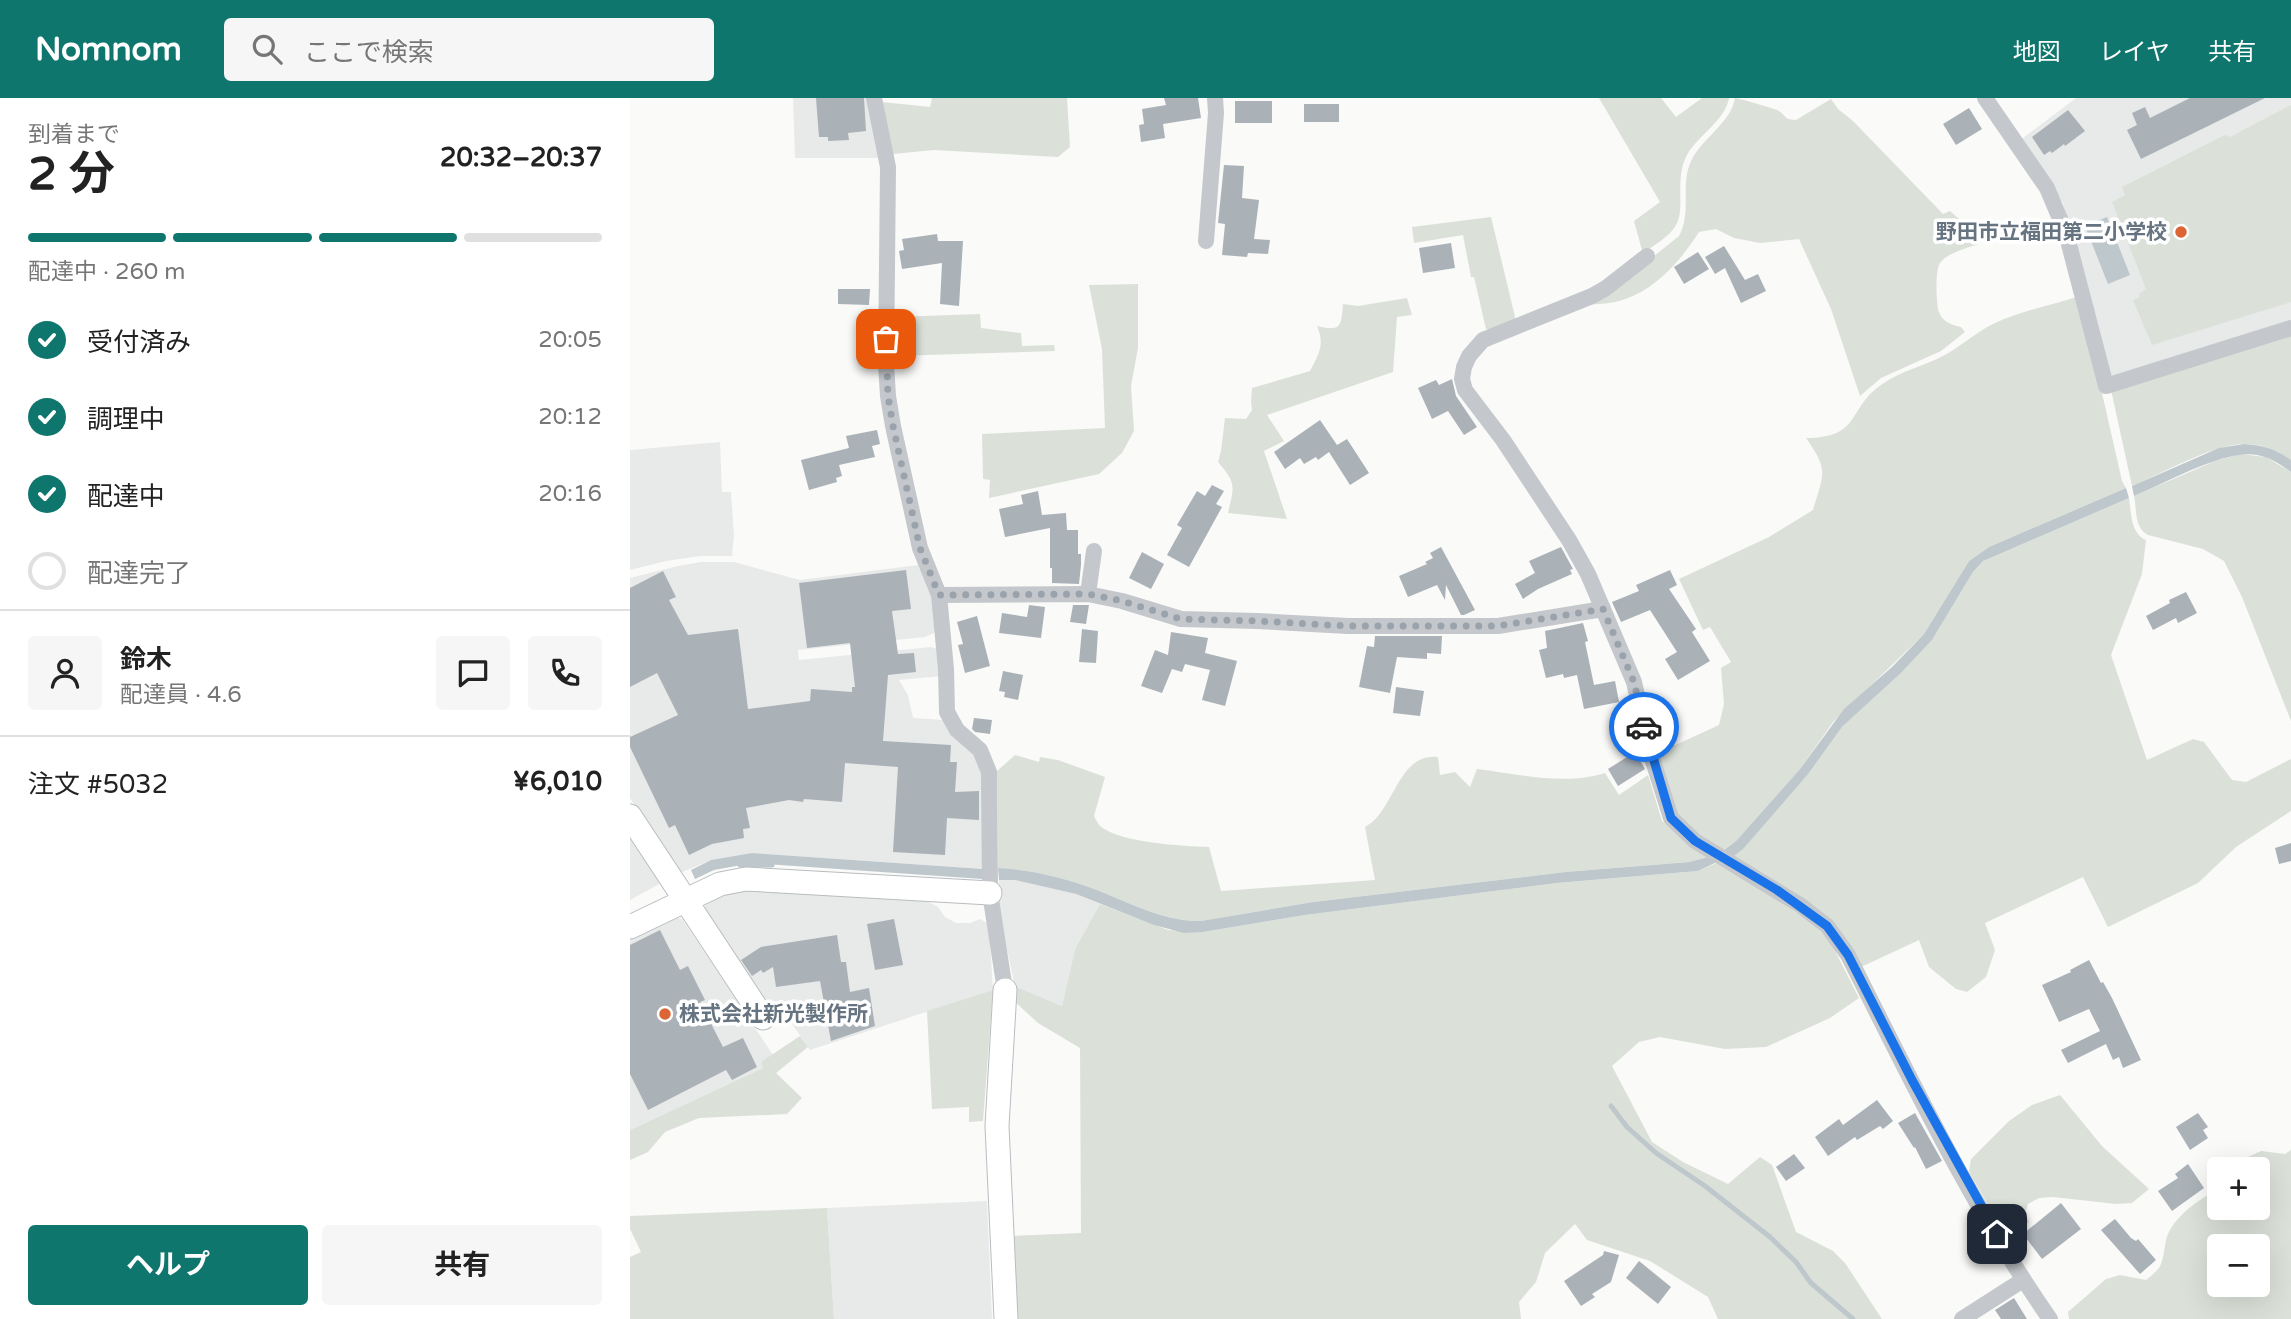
<!DOCTYPE html>
<html lang="ja">
<meta charset="utf-8">
<style>
body{margin:0;font-family:"Varela Round","Noto Sans JP",sans-serif;background:#f6f6f6;color:#222;height:100vh;display:flex;flex-direction:column;font-size:26px;white-space:nowrap}
*{box-sizing:border-box;margin:0}
p{font-size:23px;color:#767676}
.icon{flex:none;width:38px;height:38px;fill:none;stroke:currentColor;stroke-width:2;stroke-linecap:round;stroke-linejoin:round}
.map{position:relative;flex:1;overflow:hidden}
.panel{display:flex;flex-direction:column;background:#fff;width:630px}
.panel>*{flex:none}
.fabs{position:absolute;left:1577px;top:1059px;display:grid;gap:14px}
.fabs a{display:grid;place-items:center;width:63px;height:63px;border-radius:7px;background:#fff;box-shadow:0 7px 28px #0002;font-size:35px}
.pin{position:absolute;display:grid;place-items:center;width:60px;height:60px;color:#fff;margin:-30px;border-radius:14px;box-shadow:0 4px 10px #0006}
.courier{position:absolute;display:grid;place-items:center;width:70px;height:70px;margin:-35px;border:5px solid #1a73e8;border-radius:50%;background:#fff;color:#222;box-shadow:0 2px 9px #0007}
.head em{font-style:normal;font-weight:700}
.head div{display:flex;flex-direction:column-reverse}
.head{display:flex;align-items:center;justify-content:space-between;height:119px;padding:0 28px}
h1{font-size:46px;font-weight:700;line-height:52px}
.bar{display:grid;grid-template-columns:repeat(4,1fr);gap:10px 7px;align-content:center;height:84px;padding:0 28px}
.bar i{height:9px;border-radius:5px;background:#e0e0e0}
.bar .on{background:#0f766e}
.bar p{grid-column:span 4}
.line{display:flex;align-items:center;gap:18px;padding:0 28px;border-top:2px solid #e0e0e0}
.line div{flex:1}
.round{display:grid;place-items:center;flex:none;width:74px;height:74px;border-radius:7px;background:#f6f6f6}
ol{padding:0 28px;list-style:none}
li{display:flex;align-items:center;gap:21px;height:77px}
li p{margin-inline-start:auto}
li .icon{padding:7px;border-radius:50%;background:#0f766e;color:#fff;stroke-width:4}
li:last-child{color:#767676}
li i{width:38px;height:38px;border:4px solid #e0e0e0;border-radius:50%}
.action{display:flex;gap:14px;margin-top:auto;padding:14px 28px}
.action a{flex:1;height:80px;border-radius:7px;background:#0f766e;color:#fff;font-size:28px;font-weight:700;line-height:80px;text-align:center}
.action a+a{background:#f6f6f6;color:#222}
header{display:flex;align-items:center;gap:42px;box-sizing:border-box;height:98px;padding:0 35px;background:#0f766e;color:#fff}
header strong{font-size:33px}
nav{display:flex;gap:38px;margin-inline-start:auto;font-size:24px}
.search{width:490px;height:63px;background:#f6f6f6;display:flex;align-items:center;gap:18px;box-sizing:border-box;padding:0 24px;border-radius:7px;color:#767676;font-size:26px}
main{display:flex;flex:1;min-height:0}
.map>svg:first-child{display:block}
.built{fill:#e8e9e9}
.green{fill:#dbe1d9;fill-rule:evenodd}
.water{fill:#bec7cc}
.lines{fill:none;stroke-linecap:round;stroke-linejoin:round}
.stream{stroke:#bec7cc;stroke-width:5}
.building{fill:#aab2b8}
.secondary-casing{stroke:#b8bdc1;stroke-width:25}
.street{stroke:#c4c7cb;stroke-width:16}
.secondary{stroke:#fff;stroke-width:23}
.done{stroke:#9aa3ab;stroke-width:7;stroke-dasharray:0 12.6}
.route{stroke:#1a73e8;stroke-width:9}
.poi-dot{fill:#dc6536;stroke:#fff;stroke-width:2.5}
.labels{text-anchor:middle;dominant-baseline:central;stroke-width:7;stroke-linejoin:round;paint-order:stroke}
.poi-label{font-size:21px;font-weight:bold;fill:#667481;stroke:#fff;text-anchor:end}
</style>
<header>
<strong>Nomnom</strong>
<div class="search"><svg class="icon" aria-label="search" viewBox="0 0 24 24"><circle cx="10" cy="10" r="6"/><path d="M15 15l6 6"/></svg>ここで検索</div>
<nav><a>地図</a><a>レイヤ</a><a>共有</a></nav>
</header>
<main>
<section class="panel">
<div class="head"><div><h1>2 分</h1><p>到着まで</p></div><em>20:32–20:37</em></div>
<div class="bar"><i class="on"></i><i class="on"></i><i class="on"></i><i></i><p>配達中 · 260 m</p></div>
<ol>
<li><svg class="icon" aria-label="check" viewBox="0 0 24 24"><path d="M5 12l5 5 9-10"/></svg>受付済み<p>20:05</p></li>
<li><svg class="icon" aria-label="check" viewBox="0 0 24 24"><path d="M5 12l5 5 9-10"/></svg>調理中<p>20:12</p></li>
<li><svg class="icon" aria-label="check" viewBox="0 0 24 24"><path d="M5 12l5 5 9-10"/></svg>配達中<p>20:16</p></li>
<li><i></i>配達完了</li>
</ol>
<div class="line" style="height:126px"><a class="round"><svg class="icon" aria-label="person" viewBox="0 0 24 24"><circle cx="12" cy="8" r="4"/><path d="M4 21q1-7 8-7t8 7"/></svg></a><div><b>鈴木</b><p>配達員 · 4.6</p></div><a class="round"><svg class="icon" aria-label="chat" viewBox="0 0 24 24"><path d="M4 5h16v11H9l-5 4z"/></svg></a><a class="round"><svg class="icon" aria-label="phone" viewBox="0 0 24 24"><path d="M5 4h4l2 5-3 2q2 4 5 5l2-3 5 2v4C11 20 4 13 5 4z"/></svg></a></div>
<div class="line" style="height:91px"><div>注文 #5032</div><b>¥6,010</b></div>
<div class="action"><a>ヘルプ</a><a>共有</a></div>
</section>
<div class="map">
<svg width="1661" height="1221" viewBox="0 0 1661 1221">
<rect width="100%" height="100%" fill="#fafaf8"/>
<!-- built -->
<g class="built">
<polygon points="163,0 237,0 250,60 165,60"/>
<polygon points="1446,0 1661,0 1661,224 1486,280 1477,274 1433,105 1389,43"/>
<polygon points="90,344 92,394 101,394 104,438 102,458 70,458 36,463 0,472 0,352"/>
<polygon points="71,464 104,464 170,482 288,467 304,498 306,532 304,535 295,539 168,552 169,562 301,549 307,551 313,578 269,582 278,597 283,620 314,622 345,654 352,671 353,771 122,755 81,762 50,775 0,700 0,480 48,468"/>
<polygon points="0,739 31,785 0,802"/>
<polygon points="369,782 385,782 446,796 470,806 445,851 432,908 385,888 368,811"/>
<polygon points="120,791 295,802 308,809 315,819 326,825 340,825 350,821 359,826 363,892 180,952 148,905 133,902 74,812 77,800"/>
<polygon points="41,818 52,821 143,957 131,964 133,970 0,1032 0,838"/>
<polygon points="357,1103 362,1221 204,1221 197,1110"/>
</g>
<!-- green -->
<g class="green">
<polygon points="302,0 437,0 440,49 428,59 304,52 263,56 252,4 300,9"/>
<path d="M969,0H1031L1046,19L1072,0H1099C1095,23 1068,37 1057,57C1044,80 1056,110 1046,127C1040,139 1023,147 1013,156L1004,123L1030,104Z"/>
<path d="M1105,0C1107,0 1147,11 1149,13C1152,15 1155,19 1158,21L1166,22L1201,1L1208,11L1223,23L1313,116L1320,113L1329,121L1349,146C1337,150 1317,155 1310,165C1305,171 1306,207 1309,214C1312,224 1322,227 1331,229L1335,234L1311,253L1251,280L1230,298L1201,211L1169,141L1130,145L1104,140L1086,131L1069,134C1050,164 1022,196 985,204C975,206 963,206 952,207L983,191L1049,138C1062,114 1050,87 1061,63C1072,40 1101,25 1105,0Z"/>
<polygon points="1661,7 1661,204 1522,247 1503,202 1510,199 1509,196 1516,191 1482,104 1495,97 1492,89 1595,37 1600,39"/>
<polygon points="861,119 886,223 863,232 856,231 844,179 841,179 833,137 784,145 782,129"/>
<polygon points="508,186 508,250 501,288 504,333 492,355 469,376 359,400 360,382 353,381 352,336 475,330 472,251 459,187"/>
<path d="M1450,198L1492,383L1496,390L1359,449L1339,463L1294,536L1203,624L1170,671L1106,743L1092,753L1052,725L1040,706L1026,656L1089,627L1094,606L1091,570L1101,564L1080,529L1073,532L1049,481L1139,439L1183,412C1194,374 1199,373 1176,340C1233,340 1216,309 1254,285C1271,273 1294,268 1313,258C1330,249 1345,235 1363,226C1390,213 1422,207 1450,198Z"/>
<path d="M777,200L782,217L767,219L763,274L637,317L654,343L634,353L657,421L598,415C604,388 607,386 588,364L591,353L595,320L616,321L622,312L621,304L622,290L680,273C689,256 695,246 687,228C712,234 711,228 713,206L728,208Z"/>
<polygon points="350,216 351,230 391,235 392,248 424,247 425,253 263,258 264,219"/>
<path d="M1661,237V362C1647,352 1632,346 1615,346C1583,346 1533,375 1502,388L1481,292Z"/>
<path d="M1610,356L1636,359L1661,374V623L1612,499L1594,463L1573,451L1518,437C1504,430 1507,412 1504,398L1585,363Z"/>
<path d="M1499,400C1501,415 1501,436 1516,442L1512,476L1481,557L1517,662L1563,641L1574,644L1602,682L1616,684L1661,661V713L1606,749L1568,785L1478,829L1453,779L1355,825L1365,852L1356,879L1337,894L1326,891L1299,869L1289,842L1231,869L1213,837L1103,759L1179,675L1212,629L1271,575L1302,542L1343,474L1353,463L1365,458Z"/>
<path d="M385,657L409,664L410,659L428,662L475,679L464,718C465,720 469,727 470,728C490,745 553,748 579,749L591,793L745,782L735,729C740,726 745,722 748,718C766,697 774,655 808,659L810,677L825,674L840,689L847,671C888,676 934,688 975,675L989,697L1018,677L1032,723L1078,759L1059,764L935,774L683,804L571,823C530,824 492,800 453,787C427,778 396,771 368,770L367,673Z"/>
<polygon points="1089,764 1183,825 1201,845 1229,900 1200,920 1136,949 1095,951 1030,939 1009,944 982,968 1022,1044 1053,1064 1098,1086 1130,1059 1142,1067 1166,1134 1203,1153 1215,1165 1252,1221 1088,1221 1078,1199 1020,1163 957,1142 945,1126 915,1155 906,1184 889,1204 891,1221 384,1221 381,1138 451,1135 450,950 408,925 384,903 385,888 432,908 445,851 470,806 538,832 573,834 675,817 927,785 1068,773"/>
<polygon points="363,892 353,1023 339,1024 339,1009 302,1011 297,913"/>
<polygon points="170,938 178,949 146,975 172,1000 157,1016 69,1020 35,1034 18,1054 0,1062 0,1032 133,970 131,964"/>
<polygon points="1430,997 1472,1048 1519,1091 1502,1105 1486,1106 1423,1099 1409,1100 1398,1106 1395,1116 1399,1124 1377,1140 1339,1074 1341,1061 1379,1023 1402,1007"/>
<path d="M1661,1052V1221H1439L1438,1214L1476,1181L1490,1177L1516,1182C1521,1178 1529,1172 1531,1166C1535,1156 1534,1143 1539,1134C1550,1113 1570,1102 1589,1090V1110H1628V1071H1599L1607,1064L1631,1053L1655,1056ZM1589,1148H1628V1186H1589Z"/>
<polygon points="197,1110 204,1221 0,1221 0,1159 11,1154 0,1131 0,1118"/>
</g>
<!-- water -->
<g class="water">
<polygon points="1477,119 1500,177 1478,186 1455,128"/>
<path d="M1614,346C1632,347 1646,351 1661,362V374C1651,367 1640,359 1627,357C1595,351 1536,385 1504,398L1502,388L1589,350Z"/>
<polygon points="1496,390 1499,400 1365,458 1353,463 1343,474 1302,542 1271,575 1212,629 1179,675 1113,751 1104,758 1094,752 1106,743 1170,671 1214,611 1262,569 1294,536 1339,463 1359,449"/>
<polygon points="122,755 353,771 353,781 123,765 84,772 65,781 61,772 81,762"/>
<path d="M1078,759L1087,764L1068,773L927,785L675,817L573,834L554,835L524,827L446,796L385,782H369L368,770C396,771 427,778 453,787C492,800 530,824 571,823L683,804L935,774L1059,764Z"/>
</g>
<g class="lines">
<!-- stream -->
<g class="stream">
<polyline points="110,767 142,767"/>
<polyline points="981,1008 997,1029 1026,1055 1075,1088 1140,1139 1166,1164 1181,1185 1223,1221"/>
</g>
</g>
<!-- building -->
<g class="building">
<polygon points="186,0 234,0 236,33 218,35 219,42 198,43 198,39 189,39"/>
<polygon points="534,0 568,0 571,20 533,26 535,40 511,44 509,27 514,26 512,11 536,7"/>
<polygon points="1560,0 1635,0 1511,61 1497,32 1507,27 1502,15 1515,9 1520,20"/>
<rect x="605" y="3" width="37" height="22"/>
<rect x="674" y="6" width="35" height="18"/>
<polygon points="1339,10 1352,31 1326,47 1313,26"/>
<polygon points="1438,12 1455,33 1435,48 1434,46 1422,55 1420,53 1414,57 1402,39"/>
<polygon points="594,67 614,68 612,100 629,102 624,141 640,142 638,156 618,155 617,159 592,157 595,126 588,125"/>
<polygon points="307,136 308,143 333,143 329,208 310,206 312,165 272,171 269,153 274,152 272,141"/>
<polygon points="821,145 825,170 793,175 789,150"/>
<polygon points="1094,148 1115,182 1128,176 1136,193 1111,205 1095,170 1085,176 1075,159"/>
<polygon points="1068,154 1079,171 1054,186 1044,169"/>
<polygon points="208,191 240,191 239,207 208,206"/>
<polygon points="822,281 826,298 847,329 834,337 818,313 802,321 788,290 806,282 809,287"/>
<polygon points="690,322 707,347 717,341 739,375 720,387 699,354 688,362 686,359 674,366 670,360 655,371 644,354"/>
<polygon points="247,332 250,346 242,348 245,359 209,367 212,378 206,380 207,384 179,392 171,362 219,350 216,338"/>
<polygon points="582,387 594,393 586,406 592,409 559,469 537,457 552,430 547,427 567,393 575,398"/>
<polygon points="408,393 412,417 436,415 437,432 448,432 448,456 451,456 451,467 449,486 422,485 422,470 420,470 420,430 375,439 369,411 393,406 391,397"/>
<polygon points="811,449 845,512 834,517 831,517 816,487 815,502 807,487 778,499 769,478 797,466 795,464 803,460 800,455"/>
<polygon points="931,449 943,471 940,472 942,476 908,491 893,501 885,486 905,475 899,463"/>
<polygon points="512,454 534,466 521,491 499,480"/>
<polygon points="276,472 281,511 262,513 268,556 284,555 286,574 258,577 253,643 321,647 320,664 327,664 325,694 349,693 349,722 317,720 315,757 263,754 268,669 215,665 212,704 174,701 173,704 159,702 116,710 120,730 113,731 114,740 82,746 59,757 45,727 39,730 0,649 0,639 48,617 27,575 0,589 0,490 33,473 46,499 39,502 58,537 108,531 118,611 180,603 181,591 222,594 222,589 225,589 220,545 177,550 169,485"/>
<polygon points="1040,472 1047,487 1039,491 1066,531 1062,534 1080,563 1048,582 1035,561 1047,554 1020,512 991,524 982,504 1009,493 1006,487"/>
<polygon points="1556,494 1567,515 1548,525 1546,520 1523,532 1516,518 1540,505 1539,502"/>
<polygon points="399,507 415,509 411,540 369,535 372,515 397,519"/>
<polygon points="443,507 459,507 456,526 440,524"/>
<polygon points="347,518 360,568 335,575 328,547 333,546 327,524"/>
<polygon points="953,525 958,543 955,544 964,587 985,583 989,604 954,611 947,577 934,580 933,576 916,580 909,552 917,550 915,533"/>
<polygon points="452,531 468,533 466,565 449,564"/>
<polygon points="541,534 578,540 575,555 607,563 595,608 572,602 580,572 555,566 552,574 542,571 532,595 511,588 525,552 538,557"/>
<polygon points="745,538 812,538 811,556 797,555 797,561 767,559 760,595 729,589 737,548 744,549"/>
<polygon points="373,573 393,577 388,602 374,599 375,594 369,593"/>
<polygon points="766,589 794,593 790,618 763,615"/>
<polygon points="344,620 362,622 360,636 345,634 342,631"/>
<polygon points="1005,654 1015,671 988,688 978,671"/>
<polygon points="1661,745 1661,763 1649,766 1645,750"/>
<polygon points="264,821 273,867 245,872 237,826"/>
<polygon points="30,832 50,872 58,868 75,902 70,904 93,949 113,940 127,969 102,982 96,972 18,1012 0,976 0,847"/>
<polygon points="207,837 211,864 216,864 220,894 239,890 245,928 201,943 190,883 146,889 143,869 133,875 131,872 122,878 111,862 131,849"/>
<polygon points="1459,862 1471,885 1473,884 1482,900 1511,962 1493,970 1489,959 1483,962 1476,946 1438,965 1431,952 1470,933 1459,911 1429,924 1412,887 1441,874 1440,872"/>
<polygon points="1247,1002 1263,1023 1253,1031 1250,1028 1227,1042 1225,1039 1198,1058 1185,1039 1209,1021 1213,1027"/>
<polygon points="1285,1015 1312,1063 1296,1071 1285,1049 1284,1050 1268,1025"/>
<polygon points="1568,1015 1578,1029 1573,1032 1578,1040 1560,1052 1546,1029"/>
<polygon points="1164,1056 1175,1070 1156,1083 1146,1069"/>
<polygon points="1558,1066 1574,1090 1542,1113 1528,1093 1548,1080 1545,1076"/>
<polygon points="1431,1105 1451,1131 1412,1161 1393,1136"/>
<polygon points="1485,1121 1501,1140 1506,1143 1508,1141 1526,1162 1510,1176 1471,1132"/>
<polygon points="974,1153 989,1157 981,1184 962,1196 965,1199 951,1208 934,1183 973,1157"/>
<polygon points="1009,1163 1041,1189 1028,1206 996,1180"/>
<polygon points="1384,1200 1397,1221 1371,1221 1365,1212"/>
</g>
<g class="lines">
<defs>
<g id="secondary">
<polyline points="0,718 133,920"/>
<polyline points="0,829 90,786 116,781 360,795"/>
<polyline points="375,892 367,1028 376,1221"/>
</g>
</defs>
<!-- secondary casing -->
<use href="#secondary" class="secondary-casing"/>
<!-- street -->
<g class="street">
<polyline points="244,0 258,69 256,266 258,298 263,328 290,450 309,497 316,571 317,614 327,632 350,652 359,674 360,795 375,892"/>
<polyline points="1355,0 1417,90 1436,135 1476,288 1661,230"/>
<polyline points="576,143 586,15 585,0"/>
<path d="M1017,158L976,190L962,198L853,242L839,258L834,269L832,281L835,292L873,342L939,442L958,476L1004,584L1017,644L1041,720L1065,743L1170,807L1197,828L1218,857C1280,980 1341,1108 1420,1221"/>
<polyline points="458,496 464,453"/>
<polyline points="309,497 458,496 492,503 551,521 627,523 718,528 868,528 973,511"/>
<polyline points="1332,1221 1393,1182"/>
</g>
<!-- secondary -->
<use href="#secondary" class="secondary"/>
</g>
<g class="lines">
<!-- done -->
<polyline class="done" points="256,241 258,298 263,328 290,450 309,497 458,496 492,503 551,521 627,523 718,528 868,528 973,511 1004,584 1014,629"/>
<!-- route -->
<polyline class="route" points="1014,629 1041,720 1065,743 1147,792 1197,828 1218,857 1282,982 1367,1136"/>
</g>
<!-- markers -->
<g class="poi-dot">
<circle cx="1551" cy="134" r="7"/>
<circle cx="35" cy="916" r="7"/>
</g>
<g class="labels">
<!-- poi labels -->
<g class="poi-label">
<text x="1537" y="134">野田市立福田第二小学校</text>
<text x="49" y="916" text-anchor="start">株式会社新光製作所</text>
</g>
</g>
</svg>
<div class="fabs">
<a>+</a>
<a>−</a>
</div>
<div class="pin" style="left:256px;top:241px;background:#ea580c"><svg class="icon" aria-label="bag" viewBox="0 0 24 24"><path d="M5 8h14l-1 12H6zM9 8a3 3 0 0 1 6 0"/></svg></div>
<div class="pin" style="left:1367px;top:1136px;background:#1f2937"><svg class="icon" aria-label="home" viewBox="0 0 24 24"><path d="M3 11l9-7 9 7M6 9v11h12V9"/></svg></div>
<div class="courier" style="left:1014px;top:629px"><svg class="icon" aria-label="car" viewBox="0 0 24 24"><path d="M5 17H2v-5l4-1 3-4h7l3 4 3 1v5h-3M9 17h6M6 11h13"/><circle cx="7" cy="17" r="2"/><circle cx="17" cy="17" r="2"/></svg></div>
</div>
</main>
